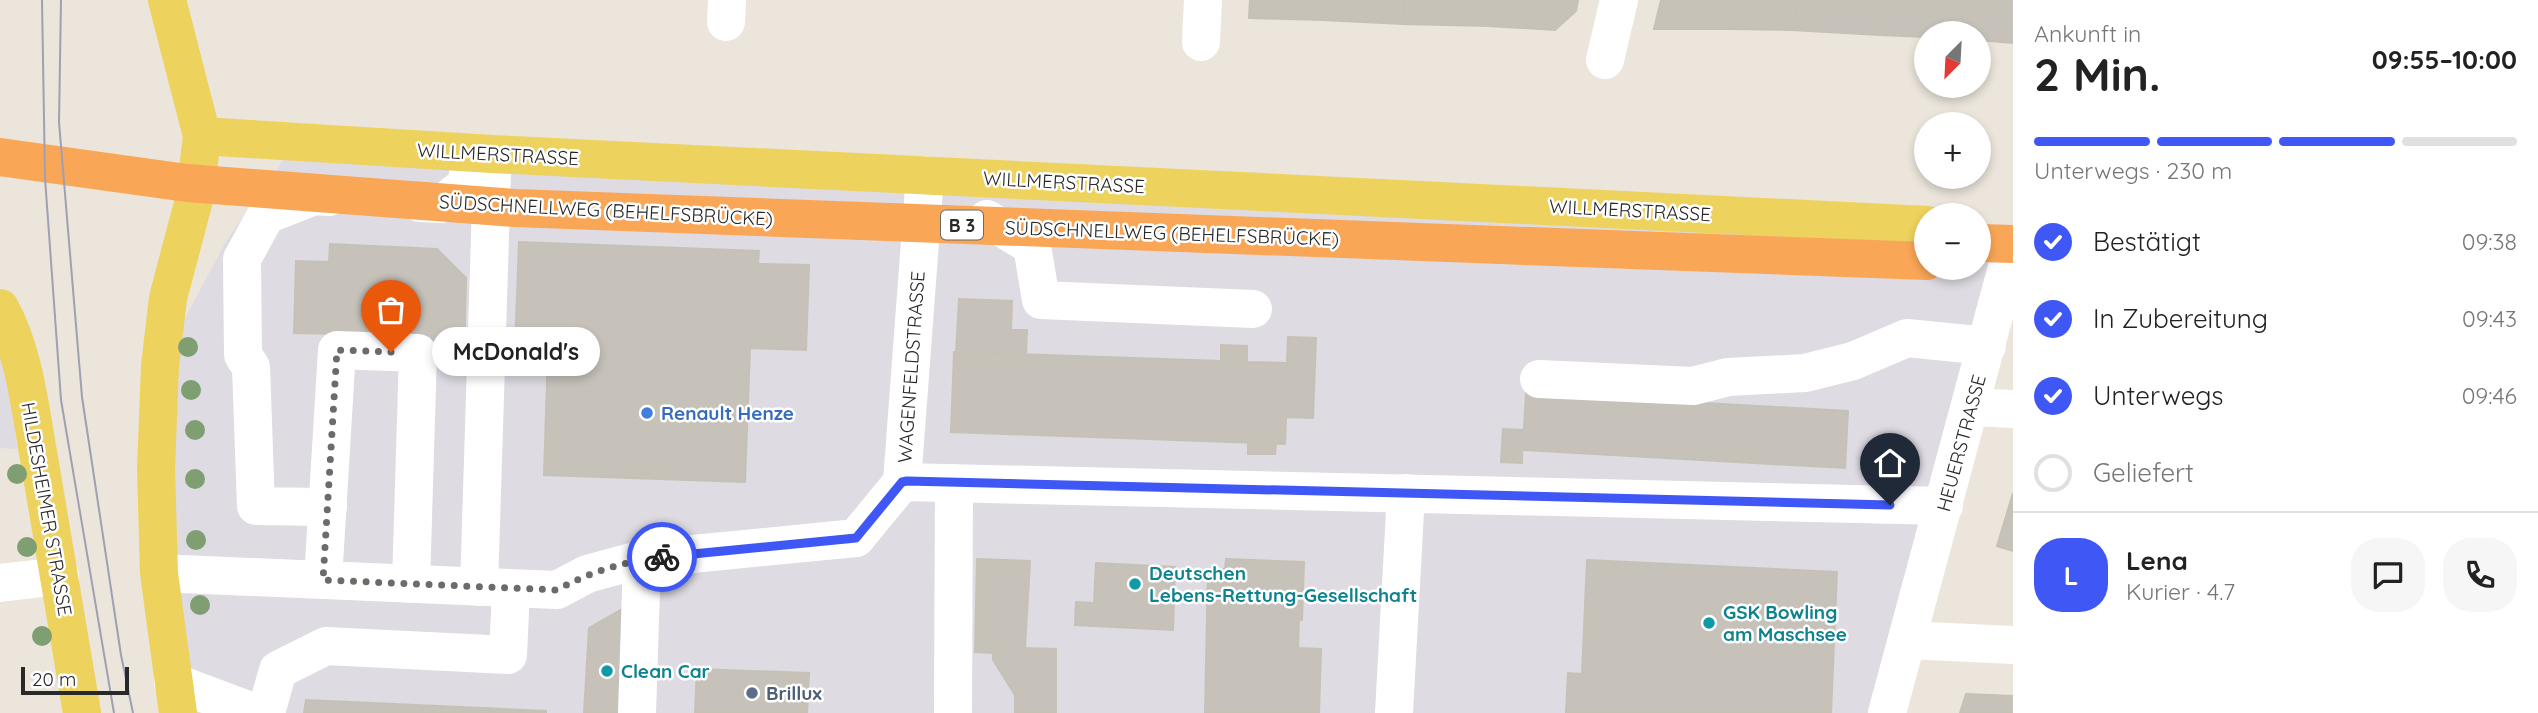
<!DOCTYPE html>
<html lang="de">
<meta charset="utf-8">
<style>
body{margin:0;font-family:Quicksand,sans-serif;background:#f6f6f6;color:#222;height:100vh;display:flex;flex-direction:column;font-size:26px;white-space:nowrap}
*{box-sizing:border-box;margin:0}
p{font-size:23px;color:#767676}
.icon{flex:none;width:38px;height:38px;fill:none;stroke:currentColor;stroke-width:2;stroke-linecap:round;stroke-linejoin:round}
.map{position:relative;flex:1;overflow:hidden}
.panel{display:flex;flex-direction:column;background:#fff;width:525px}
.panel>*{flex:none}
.needle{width:46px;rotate:204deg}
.controls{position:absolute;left:1914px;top:21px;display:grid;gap:14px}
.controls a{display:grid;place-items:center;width:77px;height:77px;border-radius:50%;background:#fff;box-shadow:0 4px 10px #0003;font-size:35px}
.scale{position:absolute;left:21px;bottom:18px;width:108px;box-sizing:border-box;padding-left:7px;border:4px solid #292929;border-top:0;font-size:19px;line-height:24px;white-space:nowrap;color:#292929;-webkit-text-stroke:5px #fff;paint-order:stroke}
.pin{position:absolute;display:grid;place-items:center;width:60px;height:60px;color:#fff;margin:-72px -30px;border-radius:50% 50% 50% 0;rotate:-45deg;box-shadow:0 0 7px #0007}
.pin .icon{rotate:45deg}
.courier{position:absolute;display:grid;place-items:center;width:70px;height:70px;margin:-35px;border:5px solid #3e57f5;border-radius:50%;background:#fff;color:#222;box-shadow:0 2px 9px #0007}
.bubble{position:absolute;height:49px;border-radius:24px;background:#fff;box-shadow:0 4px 10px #0003;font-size:23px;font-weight:800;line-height:49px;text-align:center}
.head em{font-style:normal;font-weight:800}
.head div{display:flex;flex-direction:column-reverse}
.head{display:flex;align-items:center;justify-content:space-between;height:119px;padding:0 21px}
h1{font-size:46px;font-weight:800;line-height:52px}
.bar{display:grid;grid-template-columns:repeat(4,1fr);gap:10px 7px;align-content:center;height:84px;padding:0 21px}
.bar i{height:9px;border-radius:5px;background:#e0e0e0}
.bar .current{background:#3e57f5}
.bar p{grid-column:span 4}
.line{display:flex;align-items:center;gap:18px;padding:0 21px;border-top:2px solid #e0e0e0}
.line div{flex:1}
.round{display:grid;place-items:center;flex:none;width:74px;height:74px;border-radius:28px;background:#f6f6f6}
ol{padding:0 21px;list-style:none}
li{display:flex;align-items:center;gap:21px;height:77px}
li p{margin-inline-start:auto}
li .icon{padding:7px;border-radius:50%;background:#3e57f5;color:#fff;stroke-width:4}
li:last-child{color:#767676}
li i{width:38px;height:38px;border:4px solid #e0e0e0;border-radius:50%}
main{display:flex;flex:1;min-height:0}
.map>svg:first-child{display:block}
.industrial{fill:#dedbe3}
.building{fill:#c6c2ba;stroke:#c6c1b5;stroke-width:2}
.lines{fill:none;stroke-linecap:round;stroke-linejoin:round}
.minor{stroke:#fff;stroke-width:38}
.major{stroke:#edd25e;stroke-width:38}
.highway{stroke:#faa657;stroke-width:38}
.tram{stroke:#9ea0b3;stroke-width:2}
.tree{fill:#7f9e71}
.done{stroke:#6d6b67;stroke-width:7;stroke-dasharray:0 12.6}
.route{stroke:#3e57f5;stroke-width:9}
.shop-dot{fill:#3f7fe0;stroke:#fff;stroke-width:2.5}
.culture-dot{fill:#0f9aa8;stroke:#fff;stroke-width:2.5}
.service-dot{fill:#5c6f8a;stroke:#fff;stroke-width:2.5}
.labels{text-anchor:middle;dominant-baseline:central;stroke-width:5;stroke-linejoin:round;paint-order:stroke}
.shield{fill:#fff;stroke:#696969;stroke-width:2}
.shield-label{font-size:18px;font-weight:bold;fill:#292929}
.street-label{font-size:19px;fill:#292929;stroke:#fff}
.shop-label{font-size:19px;font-weight:bold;fill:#366cbe;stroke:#fff;text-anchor:start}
.culture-label{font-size:19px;font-weight:bold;fill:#0d838f;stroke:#fff;text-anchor:start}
.service-label{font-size:19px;font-weight:bold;fill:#4e5e75;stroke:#fff;text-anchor:start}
</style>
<main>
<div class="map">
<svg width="2013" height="713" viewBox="0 0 2013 713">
<rect width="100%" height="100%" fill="#ebe5db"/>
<!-- industrial -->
<g class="industrial">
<polygon points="297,141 1927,225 1927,268 1979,268 1979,228 2013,229 1884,713 178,713 160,366 226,241"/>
<polygon points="0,303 17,449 0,448"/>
</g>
<!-- building -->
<g class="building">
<polygon points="1250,0 1322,0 1322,20 1249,18"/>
<polygon points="1322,0 1404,0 1403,24 1322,20"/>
<polygon points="1404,0 1489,0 1489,26 1403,24"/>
<polygon points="1489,0 1578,0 1576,11 1555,30 1489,26"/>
<polygon points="1661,0 1732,0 1730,29 1654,29"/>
<polygon points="1732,0 1800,0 1792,30 1730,29"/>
<polygon points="1800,0 1880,0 1879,35 1792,30"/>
<polygon points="1880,0 1963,0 1961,33 1927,33 1927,37 1879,35"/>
<polygon points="1963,0 2013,0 2013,43 1979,40 1979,33 1961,33"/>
<polygon points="519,242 759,251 758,264 809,265 806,350 750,348 745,482 544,475 548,351 515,350"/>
<polygon points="330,244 437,249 466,278 464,361 430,360 431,336 294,333 296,261 329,262"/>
<polygon points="959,299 1012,301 1011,330 1027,330 1026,355 956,352"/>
<polygon points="1288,337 1316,338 1313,418 1286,417 1285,444 951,432 954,352 1221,361 1221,345 1247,346 1247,362 1287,363"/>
<polygon points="1526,393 1848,411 1845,468 1522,450 1522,463 1501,462 1503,429 1524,430"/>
<polygon points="1248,443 1276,444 1275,454 1248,454"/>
<polygon points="2013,493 2013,551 1997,546"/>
<polygon points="977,559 1030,561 1025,648 1056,649 1056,713 1015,713 1015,695 993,660 993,653 975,652"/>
<polygon points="1226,559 1304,562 1302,620 1299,620 1298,648 1321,649 1319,713 1205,713 1208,568 1225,569"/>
<polygon points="1587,560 1837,572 1831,713 1566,713 1568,673 1582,674"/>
<polygon points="1096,563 1175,567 1173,630 1075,625 1076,602 1094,603"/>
<polygon points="629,605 625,713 584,713 589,628"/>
<polygon points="697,669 809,673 807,713 695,713"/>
<polygon points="1966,694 2013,696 2013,713 1960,713"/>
<polygon points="306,700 546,711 546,713 304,713"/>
</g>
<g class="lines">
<!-- minor -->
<g class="minor">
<polyline points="726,22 727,0"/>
<polyline points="1201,42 1203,0"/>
<polyline points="1605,60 1619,0"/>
<polyline points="925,175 902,482 1944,506"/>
<polyline points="420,203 442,204 467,184 470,153"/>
<polyline points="987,219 1032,246 1041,300 1253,309"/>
<polyline points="1539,379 1693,386 1728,377 1805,373 1853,361 1907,338 1987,346"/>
<polyline points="1971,407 2013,409"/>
<polyline points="328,507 256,506 251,367 243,355 242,259 266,215 314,196 329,197"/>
<polyline points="159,573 557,590 587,574 642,559 856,538 902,482"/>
<polyline points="323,580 337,350 418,353 411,584"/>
<polyline points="0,583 60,576"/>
<polyline points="479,587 492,173"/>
<polyline points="1907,640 2013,645"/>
<polyline points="173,682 256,713"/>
<polyline points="266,713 278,670 326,646 508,655 511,589"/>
<polyline points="637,713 642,559"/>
<polyline points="953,713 954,483"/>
<polyline points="1394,713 1406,493"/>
<polyline points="1887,713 2013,245"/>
</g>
<!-- major -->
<g class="major">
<polyline points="167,0 202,136 195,196 168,298 160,366 156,469 159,573 178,713"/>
<polyline points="202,136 492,154 1927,225"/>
<path d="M0,308C25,353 30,409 39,458C54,543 68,628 82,713"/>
</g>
<!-- highway -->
<g class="highway">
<polyline points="0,157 187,183 515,208 1927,261"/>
<polyline points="1979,243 2013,244"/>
</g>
<!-- tram -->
<g class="tram">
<polyline points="42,0 45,178 61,400 114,713"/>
<polyline points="61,0 59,122 82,397 121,655 133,713"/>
</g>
</g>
<!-- trees -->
<g class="tree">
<circle cx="188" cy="347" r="10"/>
<circle cx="191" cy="390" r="10"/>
<circle cx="195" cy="430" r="10"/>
<circle cx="17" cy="474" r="10"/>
<circle cx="195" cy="479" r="10"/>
<circle cx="196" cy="540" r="10"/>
<circle cx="27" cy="547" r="10"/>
<circle cx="200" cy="605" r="10"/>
<circle cx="42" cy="636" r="10"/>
</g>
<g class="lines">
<!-- done -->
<path class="done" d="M391,352L337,350L323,580L557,590C590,572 625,561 662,557"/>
<!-- route -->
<polyline class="route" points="662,557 856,538 902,482 907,481 1890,505"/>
</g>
<!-- markers -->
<circle class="shop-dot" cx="647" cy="413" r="7"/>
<g class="culture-dot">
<circle cx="1135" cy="584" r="7"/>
<circle cx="1709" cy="623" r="7"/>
<circle cx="607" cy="671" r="7"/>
</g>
<circle class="service-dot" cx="752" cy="693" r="7"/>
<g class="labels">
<!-- shield labels -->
<rect class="shield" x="941" y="210.5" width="42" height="29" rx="5"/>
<g class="shield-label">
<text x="962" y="225">B 3</text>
</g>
<!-- street labels -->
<g class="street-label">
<text transform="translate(498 154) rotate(3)">WILLMERSTRASSE</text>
<text transform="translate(1064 182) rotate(3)">WILLMERSTRASSE</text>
<text transform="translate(606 210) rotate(3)">SÜDSCHNELLWEG (BEHELFSBRÜCKE)</text>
<text transform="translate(1630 210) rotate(3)">WILLMERSTRASSE</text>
<text transform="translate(1172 233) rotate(2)">SÜDSCHNELLWEG (BEHELFSBRÜCKE)</text>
<text transform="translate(911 367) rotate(-86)">WAGENFELDSTRASSE</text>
<text transform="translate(1961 443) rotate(-75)">HEUERSTRASSE</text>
<text transform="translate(47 509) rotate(80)">HILDESHEIMER STRASSE</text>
</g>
<!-- shop labels -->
<g class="shop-label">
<text x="661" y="413">Renault Henze</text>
</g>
<!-- culture labels -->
<g class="culture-label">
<text x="1149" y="573">Deutschen<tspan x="1149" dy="22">Lebens-Rettung-Gesellschaft</tspan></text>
<text x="1723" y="612">GSK Bowling<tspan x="1723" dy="22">am Maschsee</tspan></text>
<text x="621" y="671">Clean Car</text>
</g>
<!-- service labels -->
<g class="service-label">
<text x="766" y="693">Brillux</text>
</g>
</g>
</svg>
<div class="controls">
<a><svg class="needle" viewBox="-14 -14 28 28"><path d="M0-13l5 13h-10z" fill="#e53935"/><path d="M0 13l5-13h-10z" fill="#767676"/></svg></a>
<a>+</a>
<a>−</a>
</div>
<div class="scale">20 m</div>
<div class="pin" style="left:391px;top:352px;background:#ea580c"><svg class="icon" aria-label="bag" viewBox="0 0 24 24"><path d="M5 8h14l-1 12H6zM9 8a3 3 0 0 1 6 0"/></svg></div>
<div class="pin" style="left:1890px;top:505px;background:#1f2937"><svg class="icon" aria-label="home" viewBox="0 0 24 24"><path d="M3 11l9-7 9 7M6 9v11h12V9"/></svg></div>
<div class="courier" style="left:662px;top:557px"><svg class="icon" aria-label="bike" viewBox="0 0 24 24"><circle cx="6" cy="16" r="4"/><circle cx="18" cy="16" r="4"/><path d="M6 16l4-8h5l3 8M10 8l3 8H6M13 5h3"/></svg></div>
<div class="bubble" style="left:432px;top:327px;width:168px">McDonald's</div>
</div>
<section class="panel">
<div class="head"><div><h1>2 Min.</h1><p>Ankunft in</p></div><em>09:55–10:00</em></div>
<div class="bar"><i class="current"></i><i class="current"></i><i class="current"></i><i></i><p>Unterwegs · 230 m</p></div>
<ol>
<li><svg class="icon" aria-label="check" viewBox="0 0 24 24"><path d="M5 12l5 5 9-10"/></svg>Bestätigt<p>09:38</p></li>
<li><svg class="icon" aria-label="check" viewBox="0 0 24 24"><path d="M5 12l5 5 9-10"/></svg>In Zubereitung<p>09:43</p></li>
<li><svg class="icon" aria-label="check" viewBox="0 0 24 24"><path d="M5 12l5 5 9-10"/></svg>Unterwegs<p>09:46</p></li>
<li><i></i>Geliefert</li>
</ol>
<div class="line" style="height:126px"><b class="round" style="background:#3e57f5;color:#fff">L</b><div><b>Lena</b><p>Kurier · 4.7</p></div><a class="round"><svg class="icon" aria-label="chat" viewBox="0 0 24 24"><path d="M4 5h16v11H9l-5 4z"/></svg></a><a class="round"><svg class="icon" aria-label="phone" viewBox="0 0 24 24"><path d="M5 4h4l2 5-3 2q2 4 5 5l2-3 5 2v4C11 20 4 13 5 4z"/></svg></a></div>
</section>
</main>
